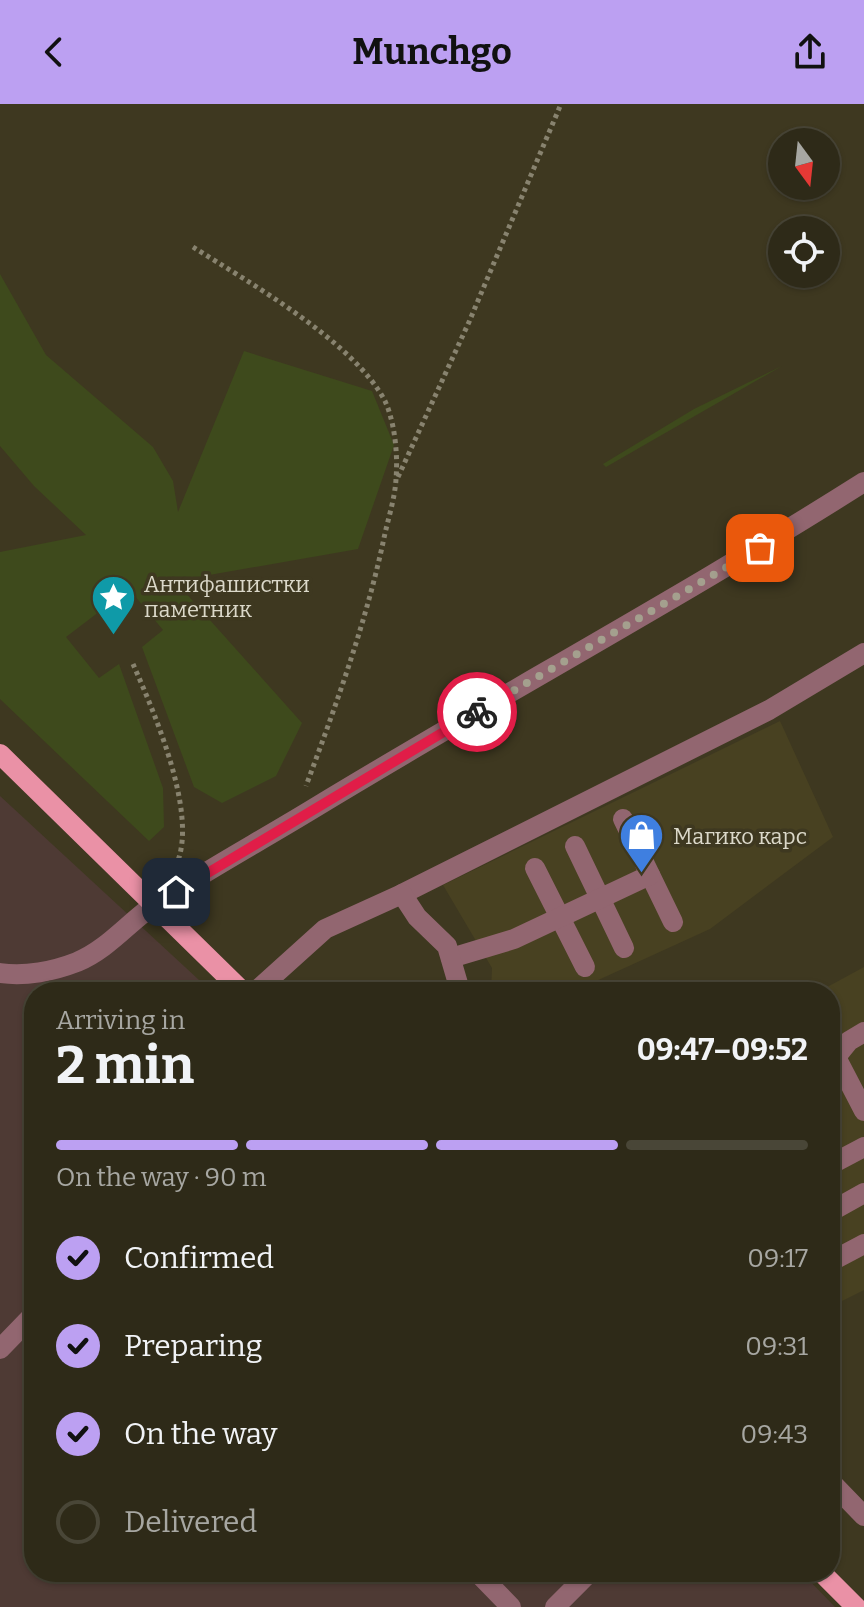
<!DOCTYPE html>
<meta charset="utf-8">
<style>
body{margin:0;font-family:Bitter,serif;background:#3a3625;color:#f1f3f6;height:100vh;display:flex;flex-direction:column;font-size:30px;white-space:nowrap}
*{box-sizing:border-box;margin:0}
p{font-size:26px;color:#a7a7a2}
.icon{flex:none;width:44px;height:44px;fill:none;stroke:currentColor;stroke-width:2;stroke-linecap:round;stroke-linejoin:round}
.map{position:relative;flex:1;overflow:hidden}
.sheet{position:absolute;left:24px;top:878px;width:816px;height:600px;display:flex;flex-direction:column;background:#2e2a18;border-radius:32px;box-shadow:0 2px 6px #0004,0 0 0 2px #494637}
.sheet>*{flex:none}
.needle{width:52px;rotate:165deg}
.buttons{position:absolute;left:768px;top:24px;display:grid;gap:16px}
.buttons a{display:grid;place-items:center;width:72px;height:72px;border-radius:50%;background:#2e2a18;box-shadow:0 2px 6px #0004,0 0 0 2px #494637;font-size:40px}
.pin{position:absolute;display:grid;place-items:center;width:68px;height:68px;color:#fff;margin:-34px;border-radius:16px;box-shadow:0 4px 12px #0006}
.courier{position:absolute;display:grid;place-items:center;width:80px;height:80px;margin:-40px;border:6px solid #e11d48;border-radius:50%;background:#fff;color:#222;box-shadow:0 2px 10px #0007}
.overview em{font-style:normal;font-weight:700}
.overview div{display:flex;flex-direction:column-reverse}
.overview{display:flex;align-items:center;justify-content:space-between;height:136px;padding:0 32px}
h1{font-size:52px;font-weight:700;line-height:60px}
.bar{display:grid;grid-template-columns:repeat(4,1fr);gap:12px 8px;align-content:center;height:96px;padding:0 32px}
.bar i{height:10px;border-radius:6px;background:#494637}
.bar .current{background:#bca0f2}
.bar p{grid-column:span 4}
ol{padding:0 32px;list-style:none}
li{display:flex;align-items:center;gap:24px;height:88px}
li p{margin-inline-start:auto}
li .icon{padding:8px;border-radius:50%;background:#bca0f2;color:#111;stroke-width:4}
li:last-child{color:#a7a7a2}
li i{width:44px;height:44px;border:4px solid #494637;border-radius:50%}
header{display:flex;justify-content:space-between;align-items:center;height:104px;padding:0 32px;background:#bca0f2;color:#111;font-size:36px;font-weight:700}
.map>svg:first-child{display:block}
.built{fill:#484121}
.industrial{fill:#4e3a34}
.green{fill:#3e4a1c}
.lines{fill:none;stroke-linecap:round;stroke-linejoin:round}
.path{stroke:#88836f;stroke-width:5;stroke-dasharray:4 4;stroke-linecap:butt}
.minor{stroke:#926670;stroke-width:20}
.major{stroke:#ea91a6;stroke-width:20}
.done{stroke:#a4a08e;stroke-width:8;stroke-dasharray:0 14.4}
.route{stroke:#e11d48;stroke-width:10}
.labels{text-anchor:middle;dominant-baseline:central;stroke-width:7;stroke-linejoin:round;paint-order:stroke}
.poi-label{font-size:22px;fill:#dbd8c9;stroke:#3e3820;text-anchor:start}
</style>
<header><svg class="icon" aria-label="back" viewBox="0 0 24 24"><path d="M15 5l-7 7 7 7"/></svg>Munchgo<svg class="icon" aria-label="share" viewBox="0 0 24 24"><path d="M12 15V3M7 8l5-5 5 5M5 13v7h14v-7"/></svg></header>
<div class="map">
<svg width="864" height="1503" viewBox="0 0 864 1503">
<rect width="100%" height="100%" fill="#3e3820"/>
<!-- built -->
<g class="built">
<polygon points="780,617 833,733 710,825 572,888 491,888 492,864 443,781"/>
<polygon points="864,863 864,1186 830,1203 830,888 818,888"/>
</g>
<!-- industrial -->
<polygon class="industrial" points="0,692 212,888 34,888 34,1468 801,1468 835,1503 0,1503"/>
<!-- green -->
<g class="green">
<polygon points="0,170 46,251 153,343 173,377 178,408 244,247 372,287 394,341 358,445 175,477 302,619 276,672 222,699 194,683 142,543 163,526 129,485 66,533 99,574 119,560 163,684 164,723 149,737 0,595 0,448 86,431 34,382 0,342"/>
<polygon points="782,262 606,363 603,360 694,305"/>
</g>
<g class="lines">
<!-- path -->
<g class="path">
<path d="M193,143C250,179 354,238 385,297C395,319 398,351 396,375C395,394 388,415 384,434C366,519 336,601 306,682"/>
<polyline points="398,373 469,218 561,0"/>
<path d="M133,560C154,608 198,709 177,759"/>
</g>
<!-- minor -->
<g class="minor">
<polyline points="623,715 673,818"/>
<polyline points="575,742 624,844"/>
<polyline points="535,764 585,863"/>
<polyline points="402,790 769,606 864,549"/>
<polyline points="451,854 514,835 650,771"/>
<path d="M0,869C25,873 54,867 77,858C108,845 128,819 155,800C207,766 262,736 316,703C497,593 684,492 864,378"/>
<polyline points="255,888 325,825 402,790 417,813 447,842 459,883 457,888"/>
<polyline points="864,928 849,937 836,953 864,1007"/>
<polyline points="830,1061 864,1043"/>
<polyline points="830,1108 864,1089"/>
<polyline points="830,1158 864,1140"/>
<polyline points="0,1245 34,1210"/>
<polyline points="830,1377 864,1412"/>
<polyline points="477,1468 511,1503"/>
<polyline points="555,1503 590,1468"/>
</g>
<!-- major -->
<g class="major">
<polyline points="0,650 243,888"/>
<polyline points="821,1468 856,1503"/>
</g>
</g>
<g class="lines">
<!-- done -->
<polyline class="done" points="477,608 760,444"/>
<!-- route -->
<polyline class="route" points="176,788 477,608"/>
</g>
<!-- icons -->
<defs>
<symbol id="sight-pin" viewBox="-11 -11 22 30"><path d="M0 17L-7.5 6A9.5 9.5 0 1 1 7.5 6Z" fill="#0f9aa8" stroke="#3e3820"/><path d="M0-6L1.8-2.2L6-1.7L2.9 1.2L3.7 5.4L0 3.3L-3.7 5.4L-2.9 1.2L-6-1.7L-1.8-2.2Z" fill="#fff"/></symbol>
<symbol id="shop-pin" viewBox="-11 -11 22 30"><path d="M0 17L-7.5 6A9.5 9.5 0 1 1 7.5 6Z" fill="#3f7fe0" stroke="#3e3820"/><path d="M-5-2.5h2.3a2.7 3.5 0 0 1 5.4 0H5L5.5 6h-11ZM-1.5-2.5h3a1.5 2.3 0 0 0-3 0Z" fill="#fff"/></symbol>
</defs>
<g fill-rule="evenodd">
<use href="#sight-pin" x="88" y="468" width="51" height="69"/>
<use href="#shop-pin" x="616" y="706" width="51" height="69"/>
</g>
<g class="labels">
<!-- poi labels -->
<g class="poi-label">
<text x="144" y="480">Антифашистки<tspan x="144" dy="25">паметник</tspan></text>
<text x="673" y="732">Магико карс</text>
</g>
</g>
</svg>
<div class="buttons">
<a><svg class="needle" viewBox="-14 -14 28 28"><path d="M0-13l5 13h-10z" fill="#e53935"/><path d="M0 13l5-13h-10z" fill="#a7a7a2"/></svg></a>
<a><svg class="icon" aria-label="locate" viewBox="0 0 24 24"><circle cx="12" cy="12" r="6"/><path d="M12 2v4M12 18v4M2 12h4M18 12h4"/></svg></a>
</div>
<div class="pin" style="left:760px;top:444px;background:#ea580c"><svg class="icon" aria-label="bag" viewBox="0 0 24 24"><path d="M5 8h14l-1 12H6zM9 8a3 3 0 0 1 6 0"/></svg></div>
<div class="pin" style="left:176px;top:788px;background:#1f2937"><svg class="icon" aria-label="home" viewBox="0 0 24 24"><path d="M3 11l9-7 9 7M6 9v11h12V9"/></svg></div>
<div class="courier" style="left:477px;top:608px"><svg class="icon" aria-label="bike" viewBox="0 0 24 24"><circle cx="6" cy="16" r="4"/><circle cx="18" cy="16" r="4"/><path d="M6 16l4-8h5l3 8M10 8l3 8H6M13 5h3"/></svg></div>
<section class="sheet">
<div class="overview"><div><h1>2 min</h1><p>Arriving in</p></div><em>09:47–09:52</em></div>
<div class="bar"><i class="current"></i><i class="current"></i><i class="current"></i><i></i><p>On the way · 90 m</p></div>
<ol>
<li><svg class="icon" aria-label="check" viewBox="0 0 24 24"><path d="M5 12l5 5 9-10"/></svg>Confirmed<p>09:17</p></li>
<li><svg class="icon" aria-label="check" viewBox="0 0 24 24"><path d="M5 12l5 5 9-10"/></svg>Preparing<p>09:31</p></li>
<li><svg class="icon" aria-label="check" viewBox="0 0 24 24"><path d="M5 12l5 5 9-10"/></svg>On the way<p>09:43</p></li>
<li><i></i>Delivered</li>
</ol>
</section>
</div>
